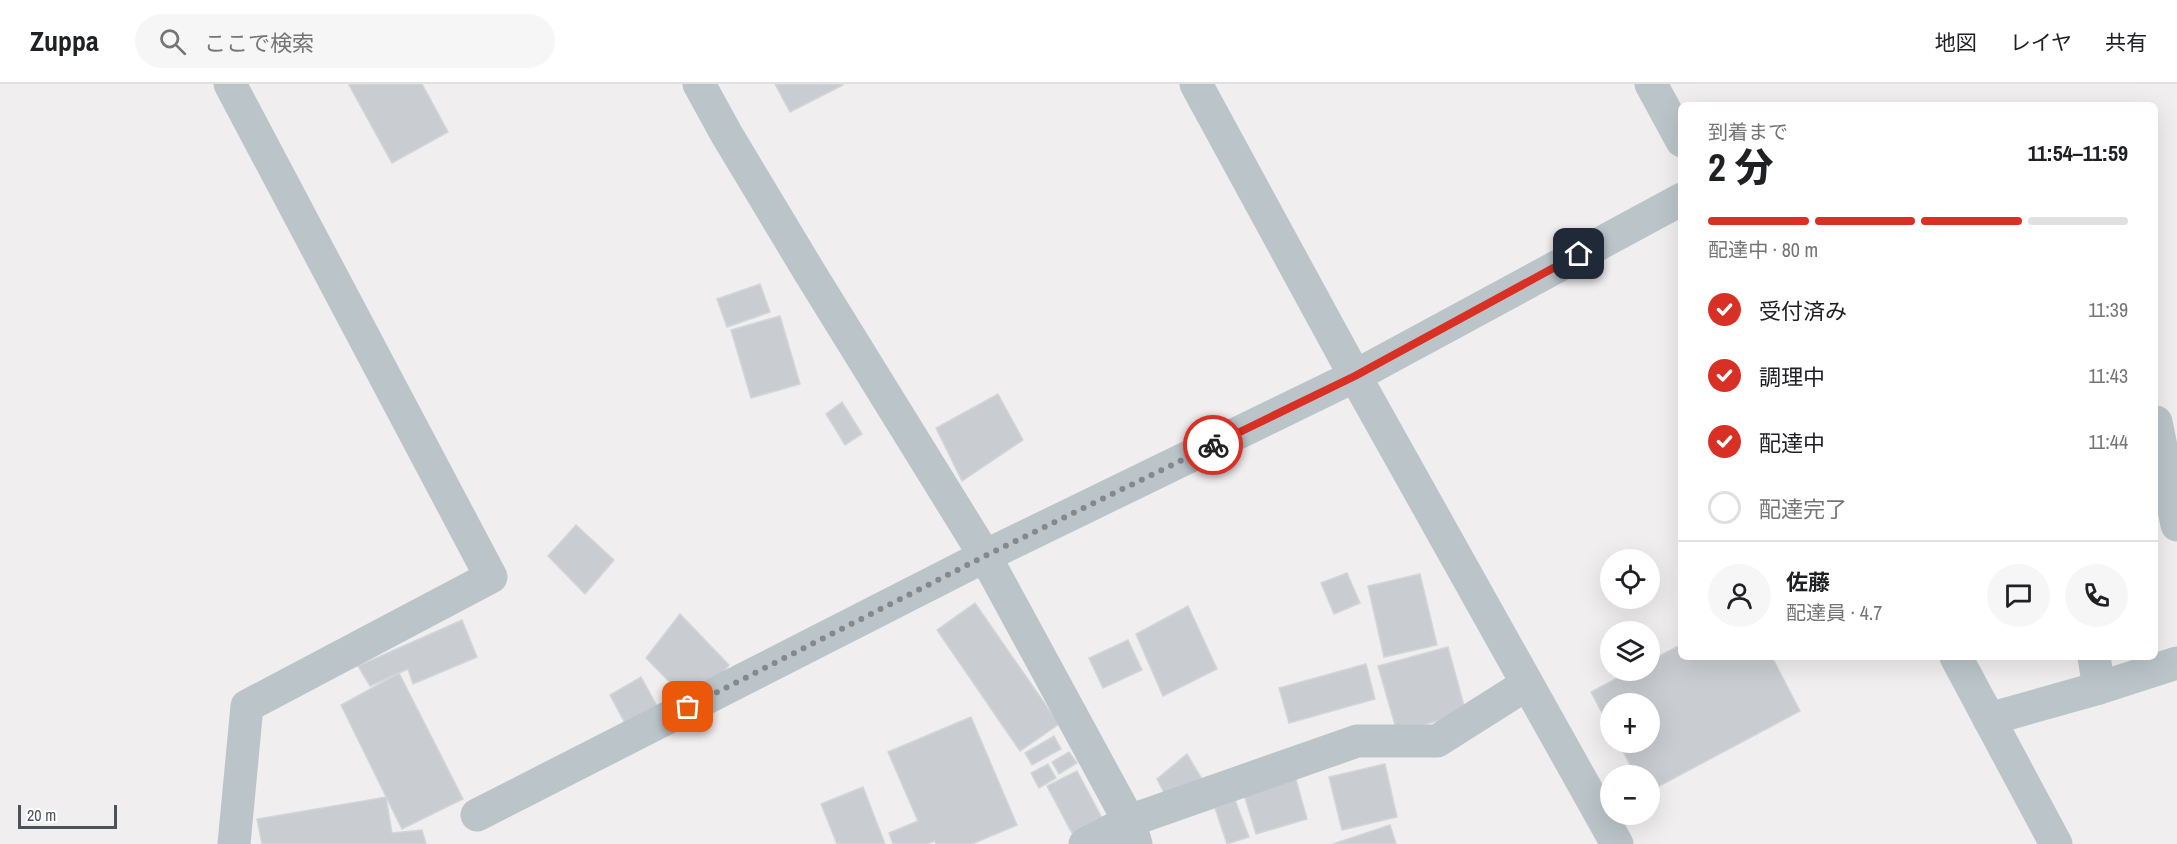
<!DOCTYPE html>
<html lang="ja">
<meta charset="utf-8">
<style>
body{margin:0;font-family:"Archivo Narrow","Noto Sans JP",sans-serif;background:#f6f6f6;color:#202124;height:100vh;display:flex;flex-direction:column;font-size:22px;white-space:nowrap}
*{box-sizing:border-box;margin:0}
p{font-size:20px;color:#757577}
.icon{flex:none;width:33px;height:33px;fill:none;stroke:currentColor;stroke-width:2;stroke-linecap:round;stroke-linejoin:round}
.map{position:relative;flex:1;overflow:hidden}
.details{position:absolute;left:1678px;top:18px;width:480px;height:558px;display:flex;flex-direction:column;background:#fff;border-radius:9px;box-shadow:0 6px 24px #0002}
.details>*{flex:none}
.fabs{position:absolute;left:1600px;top:465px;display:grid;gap:12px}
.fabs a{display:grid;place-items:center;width:60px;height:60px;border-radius:50%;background:#fff;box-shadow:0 6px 24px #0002;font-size:30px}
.scale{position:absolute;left:18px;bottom:15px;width:99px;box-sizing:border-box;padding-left:6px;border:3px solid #485459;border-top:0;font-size:16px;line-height:21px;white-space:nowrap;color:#485459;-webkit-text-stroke:4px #fff;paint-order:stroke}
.pin{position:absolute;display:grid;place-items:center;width:51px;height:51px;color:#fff;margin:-26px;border-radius:12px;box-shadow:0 3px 9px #0006}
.courier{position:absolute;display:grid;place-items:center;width:60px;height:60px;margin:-30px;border:4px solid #d93025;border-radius:50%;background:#fff;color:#222;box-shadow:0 2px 8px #0007}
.head em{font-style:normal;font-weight:800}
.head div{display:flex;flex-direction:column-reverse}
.head{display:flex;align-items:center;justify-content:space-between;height:102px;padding:0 30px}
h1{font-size:39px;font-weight:800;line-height:45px}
.bar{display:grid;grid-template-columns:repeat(4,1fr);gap:9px 6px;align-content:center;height:72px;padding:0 30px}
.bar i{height:8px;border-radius:4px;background:#e0e0e0}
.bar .selected{background:#d93025}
.bar p{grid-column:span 4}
.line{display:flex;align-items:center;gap:15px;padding:0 30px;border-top:2px solid #e0e0e0}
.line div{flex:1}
.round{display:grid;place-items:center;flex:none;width:63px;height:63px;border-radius:32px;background:#f6f6f6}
ol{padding:0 30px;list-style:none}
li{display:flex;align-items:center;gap:18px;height:66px}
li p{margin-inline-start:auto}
li .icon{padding:6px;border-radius:50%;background:#d93025;color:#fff;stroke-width:4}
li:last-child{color:#757577}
li i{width:33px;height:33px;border:3px solid #e0e0e0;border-radius:50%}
header{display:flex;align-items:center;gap:36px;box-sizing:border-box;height:84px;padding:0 30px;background:#fff;border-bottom:2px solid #e0e0e0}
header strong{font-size:28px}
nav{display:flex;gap:33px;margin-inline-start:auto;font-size:21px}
.search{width:420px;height:54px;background:#f6f6f6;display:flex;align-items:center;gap:15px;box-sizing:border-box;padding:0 21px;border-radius:33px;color:#757577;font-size:22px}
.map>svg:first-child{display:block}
.building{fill:#c9ccd0;stroke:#d2d6d9;stroke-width:1.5}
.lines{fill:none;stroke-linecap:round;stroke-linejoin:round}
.minor{stroke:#bbc5c9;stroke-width:33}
.done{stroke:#838a8d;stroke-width:6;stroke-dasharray:0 10.8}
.route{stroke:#d93025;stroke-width:8}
</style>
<header>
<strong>Zuppa</strong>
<div class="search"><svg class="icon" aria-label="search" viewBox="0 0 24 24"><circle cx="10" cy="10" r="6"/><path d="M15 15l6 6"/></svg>ここで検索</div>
<nav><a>地図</a><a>レイヤ</a><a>共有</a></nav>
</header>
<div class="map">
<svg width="2177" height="760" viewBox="0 0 2177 760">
<rect width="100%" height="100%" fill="#f0eeee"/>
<!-- building -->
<g class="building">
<polygon points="352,0 422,0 448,48 392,79 349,1"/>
<polygon points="775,0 843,0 843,1 790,28"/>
<polygon points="760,200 770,228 727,243 717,215"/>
<polygon points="780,232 800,300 751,314 731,246"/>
<polygon points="998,310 1023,356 962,397 936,344"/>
<polygon points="842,318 862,350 845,361 826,330"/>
<polygon points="576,441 614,476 585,510 548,472"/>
<polygon points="1347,489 1360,519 1334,530 1321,499"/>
<polygon points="1420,490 1437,561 1384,573 1368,502"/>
<polygon points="975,519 1059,640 1020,667 937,546"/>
<polygon points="1188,522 1217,585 1163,612 1136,550"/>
<polygon points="680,530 729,581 694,623 646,574"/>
<polygon points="462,536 477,573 413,600 408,585 370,602 358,582"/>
<polygon points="1128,556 1142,586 1103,604 1089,574"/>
<polygon points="1682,560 1682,573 1772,573 1800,627 1650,707 1650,692 1636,692 1618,658 1650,658 1650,620 1611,620 1611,646 1591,608 1632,586 1650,586 1650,577"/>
<polygon points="1448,563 1466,629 1397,648 1378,582"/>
<polygon points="1366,580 1375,615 1289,639 1279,604"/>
<polygon points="399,589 463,715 402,745 341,621"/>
<polygon points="641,593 657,622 625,639 610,611"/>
<polygon points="971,633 1017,741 972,760 936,760 935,757 927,760 893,760 889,749 918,737 888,668"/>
<polygon points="1054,652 1061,665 1032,681 1025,669"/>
<polygon points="1069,668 1077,679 1059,690 1052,678"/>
<polygon points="1187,670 1209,707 1173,726 1157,695"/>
<polygon points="1048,680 1056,694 1039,704 1031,689"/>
<polygon points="1385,680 1397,733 1342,746 1329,693"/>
<polygon points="1077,687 1103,736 1073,751 1047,702"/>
<polygon points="1295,692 1307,735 1256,750 1243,707"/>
<polygon points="863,703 885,760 837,760 821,720"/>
<polygon points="386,713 392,749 422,746 426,760 262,760 257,735"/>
<polygon points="1235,716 1249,753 1227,760 1215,724"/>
<polygon points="1390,741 1396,760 1333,760"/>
</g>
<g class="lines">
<!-- minor -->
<g class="minor">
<polyline points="230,0 491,493 247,622 234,760"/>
<polyline points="699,0 727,51 810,189 985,472 1129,737 1136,760"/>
<polyline points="1196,0 1355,292 1617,760"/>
<polyline points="1651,0 1682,57"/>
<polyline points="2156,338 2177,441"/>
<polyline points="1956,573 2056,760"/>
<polyline points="2094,573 2099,604"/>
<polyline points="1989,635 2099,604 2177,579"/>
<polyline points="477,731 985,472 1355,292 1682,115"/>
<polyline points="1085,760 1129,737 1357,657 1437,657 1527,600"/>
</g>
</g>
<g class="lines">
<!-- done -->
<polyline class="done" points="688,623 985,472 1213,361"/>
<!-- route -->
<polyline class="route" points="1213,361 1355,292 1579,170"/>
</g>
</svg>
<div class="fabs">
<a><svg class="icon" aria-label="locate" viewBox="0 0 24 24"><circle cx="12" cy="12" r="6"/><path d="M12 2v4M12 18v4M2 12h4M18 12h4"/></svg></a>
<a><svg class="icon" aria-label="layers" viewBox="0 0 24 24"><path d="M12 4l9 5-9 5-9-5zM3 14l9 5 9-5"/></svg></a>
<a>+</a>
<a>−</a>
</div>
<div class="scale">20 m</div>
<div class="pin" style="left:688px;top:623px;background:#ea580c"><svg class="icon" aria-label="bag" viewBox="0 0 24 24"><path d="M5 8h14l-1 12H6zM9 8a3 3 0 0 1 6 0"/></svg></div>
<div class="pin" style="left:1579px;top:170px;background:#1f2937"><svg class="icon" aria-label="home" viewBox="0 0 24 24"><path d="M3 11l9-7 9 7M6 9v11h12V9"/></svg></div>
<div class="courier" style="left:1213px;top:361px"><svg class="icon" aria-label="bike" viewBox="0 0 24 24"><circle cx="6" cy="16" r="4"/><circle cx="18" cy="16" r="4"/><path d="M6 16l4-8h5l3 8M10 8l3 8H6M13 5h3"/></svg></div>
<section class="details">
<div class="head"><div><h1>2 分</h1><p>到着まで</p></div><em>11:54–11:59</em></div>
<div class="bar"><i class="selected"></i><i class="selected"></i><i class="selected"></i><i></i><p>配達中 · 80 m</p></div>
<ol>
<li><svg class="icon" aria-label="check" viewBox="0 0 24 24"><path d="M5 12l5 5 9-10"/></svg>受付済み<p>11:39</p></li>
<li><svg class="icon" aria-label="check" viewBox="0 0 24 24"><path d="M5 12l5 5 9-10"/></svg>調理中<p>11:43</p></li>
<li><svg class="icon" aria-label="check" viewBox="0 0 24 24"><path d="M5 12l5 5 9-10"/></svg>配達中<p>11:44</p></li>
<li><i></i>配達完了</li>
</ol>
<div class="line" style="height:108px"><a class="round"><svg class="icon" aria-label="person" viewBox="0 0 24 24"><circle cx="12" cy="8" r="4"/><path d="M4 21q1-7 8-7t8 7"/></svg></a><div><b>佐藤</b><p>配達員 · 4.7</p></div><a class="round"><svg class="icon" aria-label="chat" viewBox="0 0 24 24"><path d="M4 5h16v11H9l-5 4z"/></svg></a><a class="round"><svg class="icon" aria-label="phone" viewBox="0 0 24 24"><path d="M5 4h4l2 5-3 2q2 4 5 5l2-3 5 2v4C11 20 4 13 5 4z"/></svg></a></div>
</section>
</div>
